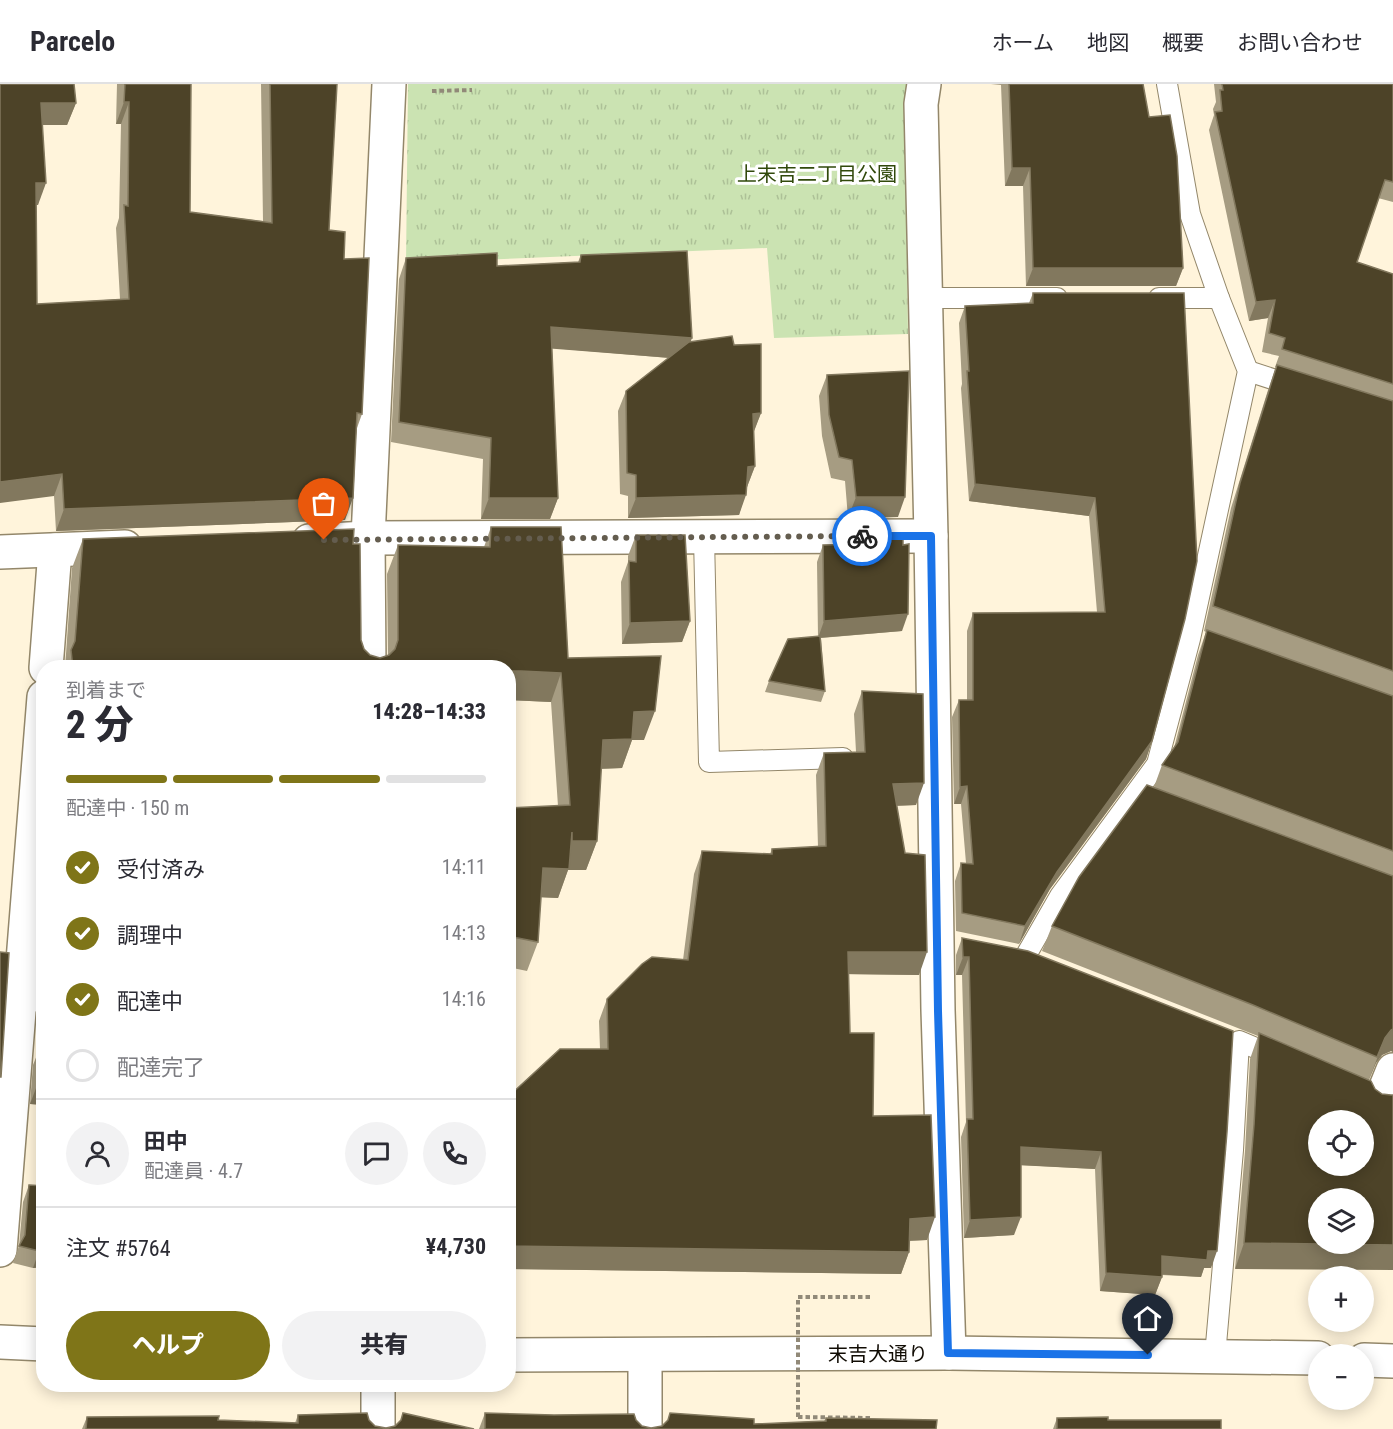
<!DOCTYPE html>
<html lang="ja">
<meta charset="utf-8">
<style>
body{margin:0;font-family:"Roboto Condensed","Noto Sans JP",sans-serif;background:#f2f2f3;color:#2b2b33;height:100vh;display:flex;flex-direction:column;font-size:22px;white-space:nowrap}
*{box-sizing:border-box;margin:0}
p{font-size:20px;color:#7c7c81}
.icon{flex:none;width:33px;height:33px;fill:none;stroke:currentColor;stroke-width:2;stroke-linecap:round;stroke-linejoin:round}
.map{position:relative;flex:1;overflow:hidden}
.sheet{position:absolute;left:36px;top:576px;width:480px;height:732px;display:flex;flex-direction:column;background:#fff;border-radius:24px;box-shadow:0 3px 15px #0003}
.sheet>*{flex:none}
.buttons{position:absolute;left:1308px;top:1026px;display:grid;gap:12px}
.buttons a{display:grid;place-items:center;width:66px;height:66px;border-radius:50%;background:#fff;box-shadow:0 3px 15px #0003;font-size:30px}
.pin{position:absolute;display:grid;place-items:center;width:51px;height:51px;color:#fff;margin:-62px -26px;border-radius:50% 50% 50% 0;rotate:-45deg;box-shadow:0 0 6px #0007}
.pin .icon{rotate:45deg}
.courier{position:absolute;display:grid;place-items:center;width:60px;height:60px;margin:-30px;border:4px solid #1a73e8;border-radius:50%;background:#fff;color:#222;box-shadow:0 2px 8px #0007}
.overview em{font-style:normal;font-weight:800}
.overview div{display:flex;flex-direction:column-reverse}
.overview{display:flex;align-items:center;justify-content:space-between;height:102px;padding:0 30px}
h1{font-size:39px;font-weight:800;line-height:45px}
.bar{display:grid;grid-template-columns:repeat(4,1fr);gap:9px 6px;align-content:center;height:72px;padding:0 30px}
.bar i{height:8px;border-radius:4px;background:#e1e1e2}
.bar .active{background:#7f7518}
.bar p{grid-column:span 4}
.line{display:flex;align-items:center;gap:15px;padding:0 30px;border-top:2px solid #e1e1e2}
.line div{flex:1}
.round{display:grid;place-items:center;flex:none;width:63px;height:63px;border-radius:32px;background:#f2f2f3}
ol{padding:0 30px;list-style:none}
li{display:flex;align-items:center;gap:18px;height:66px}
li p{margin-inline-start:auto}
li .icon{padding:6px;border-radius:50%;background:#7f7518;color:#fff;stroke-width:4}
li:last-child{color:#7c7c81}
li i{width:33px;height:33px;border:3px solid #e1e1e2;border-radius:50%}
.primary-button{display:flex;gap:12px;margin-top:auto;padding:12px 30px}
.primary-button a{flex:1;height:69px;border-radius:36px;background:#7f7518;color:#fff;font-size:24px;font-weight:800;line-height:69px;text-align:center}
.primary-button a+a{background:#f2f2f3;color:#2b2b33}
header{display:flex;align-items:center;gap:36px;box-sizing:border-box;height:84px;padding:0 30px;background:#fff;border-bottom:2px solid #e1e1e2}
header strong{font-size:28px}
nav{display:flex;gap:33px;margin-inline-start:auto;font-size:21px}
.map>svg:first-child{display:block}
.park{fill:url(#park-tufts)}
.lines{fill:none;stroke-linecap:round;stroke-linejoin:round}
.service-casing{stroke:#93876a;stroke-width:22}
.minor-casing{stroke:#93876a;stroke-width:36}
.tertiary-casing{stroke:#93876a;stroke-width:36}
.path{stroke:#918978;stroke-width:4;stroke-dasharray:4.5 3;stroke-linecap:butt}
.service{stroke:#fff;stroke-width:20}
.minor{stroke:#fff;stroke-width:33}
.tertiary{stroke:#fff;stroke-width:33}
.path-bridge{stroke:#918978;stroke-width:4;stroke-dasharray:4.5 3;stroke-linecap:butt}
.wall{fill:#a69c82}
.shaded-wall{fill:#82785e}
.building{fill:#4d4328;stroke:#82785e;stroke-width:1.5;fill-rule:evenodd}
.done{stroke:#645d4f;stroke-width:6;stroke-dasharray:0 10.8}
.route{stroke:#1a73e8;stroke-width:8}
.labels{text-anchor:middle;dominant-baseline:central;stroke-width:6;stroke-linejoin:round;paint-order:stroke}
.park-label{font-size:20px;fill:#31490b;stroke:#fff}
.street-label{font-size:20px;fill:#100b03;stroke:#fff}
</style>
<header>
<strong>Parcelo</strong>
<nav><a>ホーム</a><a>地図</a><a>概要</a><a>お問い合わせ</a></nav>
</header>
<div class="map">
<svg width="1393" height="1345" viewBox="0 0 1393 1345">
<defs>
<pattern id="park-tufts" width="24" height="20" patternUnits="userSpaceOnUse" patternTransform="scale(1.5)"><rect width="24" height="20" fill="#cbe3b2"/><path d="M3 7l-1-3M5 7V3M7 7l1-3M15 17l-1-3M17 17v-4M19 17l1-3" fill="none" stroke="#adc197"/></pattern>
</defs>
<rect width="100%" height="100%" fill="#fff4db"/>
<!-- park -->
<polygon class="park" points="408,0 910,0 905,28 908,250 774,254 767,164 406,179"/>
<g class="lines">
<defs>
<g id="service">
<polyline points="925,214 1057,214"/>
<polyline points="1159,214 1219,214"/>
<polyline points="1248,287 1297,303"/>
<polyline points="704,453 709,678 843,674"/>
<polyline points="1025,873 1060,812 1157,680 1190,555 1248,287 1219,214 1190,130 1167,0"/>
<polyline points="20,916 44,918"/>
<polyline points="1215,1272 1233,1066 1239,957 1277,973"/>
</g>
<g id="minor">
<polyline points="924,0 921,20 931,452 938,926 949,1269"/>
<polyline points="309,457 368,454 931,452"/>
<polyline points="0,468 125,463"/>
<polyline points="46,584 55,466"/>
<polyline points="369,584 368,454 389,0"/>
<polyline points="1380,1018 1393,986"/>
<polyline points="0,1166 44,613"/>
<polyline points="378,1300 378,1345"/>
<polyline points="645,1345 645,1272"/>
</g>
<g id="tertiary">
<polyline points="0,1258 44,1260"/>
<polyline points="508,1271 949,1269 1318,1274"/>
<polyline points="1364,1276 1393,1277"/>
</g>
</defs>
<!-- service casing -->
<use href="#service" class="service-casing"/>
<!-- minor casing -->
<use href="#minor" class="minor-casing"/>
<!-- tertiary casing -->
<use href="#tertiary" class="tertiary-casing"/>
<!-- path -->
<g class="path">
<polyline points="432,7 472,6"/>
<polyline points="868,85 882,85"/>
<polyline points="798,1213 872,1213"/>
<polyline points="798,1333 871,1334"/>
</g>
<!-- service -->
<use href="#service" class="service"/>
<!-- minor -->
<use href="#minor" class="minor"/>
<!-- tertiary -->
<use href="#tertiary" class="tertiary"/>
<!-- path-bridge -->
<polyline class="path-bridge" points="798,1333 798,1213"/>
</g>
<!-- wall -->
<g class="wall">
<polygon points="0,0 76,19 67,41 43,41 38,121 36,121 37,220 120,215 116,144 119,134 121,40 116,40 117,0 191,0 190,128 263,137 261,0 337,0 329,146 344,175 362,330 357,344 345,436 56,447 54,412"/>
<polygon points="991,0 1143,0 1149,33 1183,184 1176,202 1026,202 1023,102 1005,102 1001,1"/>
<polygon points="1214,0 1393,0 1393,118 1378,114 1357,178 1393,190 1393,968 1391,967 1382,971 1376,979 1369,996 1235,1185 1245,1067 1250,975 1258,952 1042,867 1052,842 1154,703 1162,681 1174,664 1198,571 1206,548 1204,547 1231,424 1268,306 1276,283 1275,283 1279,272 1262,268 1268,234 1249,237 1209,46 1214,31 1213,25 1216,18"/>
<polygon points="581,171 690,258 734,261 761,329 753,349 755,382 747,403 739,431 628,434 628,412 620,410 618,327 626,307 669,274 552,264 558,414 550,435 481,435 483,375 391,358 399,195 406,174 497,182 578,178"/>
<polygon points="1033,209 1184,209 1152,657 1146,675 1050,805 1019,860 956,847 955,797 961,779 966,779 961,720 954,720 952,633 959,616 967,616 967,547 973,529 1097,528 1089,432 969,417 961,304 962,300 959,239 965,222 1029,219"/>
<polygon points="827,291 898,433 848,434 845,397 831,394 822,352 819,312"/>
<polygon points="491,443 568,574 644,656 632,656 622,684 601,685 597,757 586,786 568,786 558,814 541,813 538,858 527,887 508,883 508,724 558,722 551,618 508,616 508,584 65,584 72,484 83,455 353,460 361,556 364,565 370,571 380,574 388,571 387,490 398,461 484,463"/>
<polygon points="636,451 690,537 682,558 622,560 621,498 628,478 628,472"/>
<polygon points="858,454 902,547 821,554 825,607 821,618 765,608 769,597 818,553 817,478 823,461 856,460"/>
<polygon points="862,607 916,721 897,722 919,891 848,890 850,949 873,1032 927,1156 909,1157 909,1168 901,1190 508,1185 508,1013 600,965 599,937 607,915 683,876 694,790 702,767 770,770 772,765 818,763 816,691 824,669 856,668 854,630"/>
<polygon points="962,854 1211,1184 1204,1184 1201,1193 1162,1191 1162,1193 1155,1211 1100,1207 1095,1085 1021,1081 1014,1151 964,1154 961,1053 966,1038 962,891 956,891 956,871"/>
<polygon points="41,961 44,1021 30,1020 33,981"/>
<polygon points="29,1101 44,1183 33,1184 13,1179 19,1162 23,1118"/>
<polygon points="485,1329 636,1336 642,1342 651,1344 824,1337 826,1334 936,1345 479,1345"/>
<polygon points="298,1331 369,1336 375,1342 386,1344 474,1345 82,1345 87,1333 218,1336 295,1339"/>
<polygon points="1057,1334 1108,1336 1221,1345 1053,1345"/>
</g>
<!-- shaded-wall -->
<g class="shaded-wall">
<polygon points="124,18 129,18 121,40 116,40"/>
<polygon points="41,19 76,19 67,41 33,41"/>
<polygon points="1012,84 1030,84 1023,102 1005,102"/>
<polygon points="36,99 46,99 38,121 28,121"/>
<polygon points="1033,184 1183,184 1176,202 1026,202"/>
<polygon points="1275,216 1268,234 1249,237 1256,218"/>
<polygon points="551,243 692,254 684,275 544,264"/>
<polygon points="761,329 753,350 753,330"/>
<polygon points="755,382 747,403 741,404 748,383"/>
<polygon points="62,390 54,412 0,419 0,398"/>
<polygon points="975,400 1095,414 1089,432 969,417"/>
<polygon points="746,411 739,431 628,434 636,414"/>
<polygon points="856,413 905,413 898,433 848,434"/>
<polygon points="353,414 345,436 56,447 64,425"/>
<polygon points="489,414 558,414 550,435 481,435"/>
<polygon points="908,530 902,547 818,554 824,537"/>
<polygon points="690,537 682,558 622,560 630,539"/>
<polygon points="508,587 521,587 561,589 551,618 508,616"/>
<polygon points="655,627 644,656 632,656 622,684 592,685 603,656 634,628"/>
<polygon points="1152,657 1146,675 1050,805 1019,860 1025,842 1057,788"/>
<polygon points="924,699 916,721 885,722 893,700"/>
<polygon points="967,702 961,720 954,720 960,703"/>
<polygon points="572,757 597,757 586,786 568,786 558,814 533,813 543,784 562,785"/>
<polygon points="848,868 927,868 919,891 839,890"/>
<polygon points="963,873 969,873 962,891 956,891"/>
<polygon points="1393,945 1393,968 1391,967 1382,971 1376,979 1368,998 1385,954 1391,946"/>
<polygon points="38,999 44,1000 44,1021 30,1020"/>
<polygon points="1021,1063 1101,1068 1095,1085 1015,1081"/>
<polygon points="935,1133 927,1156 902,1157 910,1135"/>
<polygon points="1021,1133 1014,1151 964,1154 970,1136"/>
<polygon points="1244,1159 1393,1161 1393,1186 1235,1185"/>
<polygon points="508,1162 909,1168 901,1190 508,1185"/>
<polygon points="44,1166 44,1183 33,1184 39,1167"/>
<polygon points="1208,1167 1217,1167 1211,1184 1204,1184 1201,1193 1155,1190 1162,1172"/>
<polygon points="1106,1189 1162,1193 1155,1211 1100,1207"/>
</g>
<!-- building -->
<g class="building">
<polygon points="0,0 74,0 76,19 41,19 46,99 36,99 37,220 129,215 124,121 128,122 129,18 124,18 125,0 191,0 190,128 272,139 270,0 337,0 329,146 345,148 344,175 369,174 362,330 357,329 353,414 64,425 62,390 0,398"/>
<polygon points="1009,0 1143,0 1149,33 1170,31 1177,72 1183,184 1033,184 1030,84 1012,84"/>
<polygon points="1222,0 1393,0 1393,98 1385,96 1357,178 1393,190 1393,300 1282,265 1285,254 1269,249 1275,216 1256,218 1215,28 1222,27 1220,6 1223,6"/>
<polygon points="687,167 692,254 551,243 558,414 489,414 491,354 399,338 406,174 497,169 497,182 580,178 581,171"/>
<polygon points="1033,209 1184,209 1197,477 1185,535 1152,657 1057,788 1025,842 962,829 961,779 973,780 967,702 960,703 959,616 973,616 973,529 1105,528 1095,414 975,400 967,287 969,287 965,222 1033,219"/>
<polygon points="732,252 734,261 761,260 761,329 753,330 755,382 748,383 746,411 636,414 636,391 627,389 626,307 689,258"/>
<polygon points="1277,281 1393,317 1393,587 1213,522 1240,399"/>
<polygon points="909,287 905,413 856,413 852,376 839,373 829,331 827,291"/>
<polygon points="491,443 561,443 568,574 661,572 655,627 634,628 632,655 603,656 597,757 572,757 572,748 569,785 543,784 538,858 508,852 508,724 570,721 561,589 521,587 508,587 508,584 73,584 71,566 75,557 83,455 354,445 353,460 360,460 361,556 364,565 370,571 380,574 389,571 395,565 398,556 398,461 490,463"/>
<polygon points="636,451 685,451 690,537 630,539 629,477 636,478"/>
<polygon points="903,453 903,461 909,460 908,530 824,537 823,461 859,460 858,454"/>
<polygon points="1207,546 1393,612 1393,767 1162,681 1178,658"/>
<polygon points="820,552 825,607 769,597 788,555"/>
<polygon points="862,607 923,610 924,699 893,700 905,769 925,771 927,868 848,868 850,949 874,949 873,1032 931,1031 935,1133 910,1135 909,1168 508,1162 508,1013 560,965 608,965 607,915 642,880 652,873 688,876 702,767 772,770 772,765 826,762 824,669 865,668"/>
<polygon points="1147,701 1393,792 1393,945 1391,946 1385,954 1377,973 1253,921 1052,842 1079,793"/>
<polygon points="962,854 1028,867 1233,947 1227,1048 1217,1167 1208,1167 1207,1176 1162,1172 1162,1193 1106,1189 1101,1068 1021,1063 1021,1133 970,1136 967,1035 973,1035 969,873 963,873"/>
<polygon points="0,868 9,869 1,993 0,993"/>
<path d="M1259,949L1371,997L1375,1005L1382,1010L1391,1011H1393V1161L1244,1159L1254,1041ZM1318,1036H1364V1082H1318ZM1318,1114H1364V1160H1318Z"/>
<polygon points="41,961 44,961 44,1000 38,999"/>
<polygon points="29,1101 44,1102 44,1166 39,1167 19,1162 25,1151"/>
<polygon points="367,1329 369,1336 375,1342 386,1344 395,1342 401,1336 403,1329 474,1345 86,1345 87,1333 219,1332 218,1336 298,1339 298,1331"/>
<polygon points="485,1329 554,1331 634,1330 636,1336 642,1342 651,1344 662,1342 668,1336 670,1329 754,1335 754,1340 826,1337 826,1334 937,1336 936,1345 485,1345"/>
<polygon points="1108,1333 1108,1336 1221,1336 1221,1345 1057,1345 1057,1334"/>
</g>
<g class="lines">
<!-- done -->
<polyline class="done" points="324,456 862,452"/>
<!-- route -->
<polyline class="route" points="862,452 931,452 938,927 948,1269 1148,1271"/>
</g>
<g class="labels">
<!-- park labels -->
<g class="park-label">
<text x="817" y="90">上末吉二丁目公園</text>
</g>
<!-- street labels -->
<g class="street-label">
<text x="878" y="1270">末吉大通り</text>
</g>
</g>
</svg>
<div class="buttons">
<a><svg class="icon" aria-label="locate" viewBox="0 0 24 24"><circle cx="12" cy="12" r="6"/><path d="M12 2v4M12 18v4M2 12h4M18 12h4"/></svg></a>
<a><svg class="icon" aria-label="layers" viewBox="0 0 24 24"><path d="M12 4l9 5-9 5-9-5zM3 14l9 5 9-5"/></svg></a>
<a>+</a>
<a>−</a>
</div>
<div class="pin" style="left:324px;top:456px;background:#ea580c"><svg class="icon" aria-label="bag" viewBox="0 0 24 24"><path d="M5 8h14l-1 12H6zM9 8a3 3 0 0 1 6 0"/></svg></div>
<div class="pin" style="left:1148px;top:1271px;background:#1f2937"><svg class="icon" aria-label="home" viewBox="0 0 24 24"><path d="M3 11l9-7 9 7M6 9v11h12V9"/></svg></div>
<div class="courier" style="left:862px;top:452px"><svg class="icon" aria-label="bike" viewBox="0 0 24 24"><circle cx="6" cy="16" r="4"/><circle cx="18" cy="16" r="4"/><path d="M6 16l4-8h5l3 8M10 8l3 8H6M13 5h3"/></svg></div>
<section class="sheet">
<div class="overview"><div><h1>2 分</h1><p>到着まで</p></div><em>14:28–14:33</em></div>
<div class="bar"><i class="active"></i><i class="active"></i><i class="active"></i><i></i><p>配達中 · 150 m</p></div>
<ol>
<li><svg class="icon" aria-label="check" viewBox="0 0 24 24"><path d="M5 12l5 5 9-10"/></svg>受付済み<p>14:11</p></li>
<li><svg class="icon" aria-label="check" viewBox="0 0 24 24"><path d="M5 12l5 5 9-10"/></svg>調理中<p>14:13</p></li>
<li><svg class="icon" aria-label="check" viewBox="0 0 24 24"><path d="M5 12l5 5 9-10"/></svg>配達中<p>14:16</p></li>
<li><i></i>配達完了</li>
</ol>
<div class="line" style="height:108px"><a class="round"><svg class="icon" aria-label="person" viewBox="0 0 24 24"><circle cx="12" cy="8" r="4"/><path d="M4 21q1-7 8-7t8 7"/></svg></a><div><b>田中</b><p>配達員 · 4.7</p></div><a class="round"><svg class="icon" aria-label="chat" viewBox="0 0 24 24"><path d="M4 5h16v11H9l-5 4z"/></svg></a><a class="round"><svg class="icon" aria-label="phone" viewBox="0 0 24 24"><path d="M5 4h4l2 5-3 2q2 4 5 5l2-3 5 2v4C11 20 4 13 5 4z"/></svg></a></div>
<div class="line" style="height:78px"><div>注文 #5764</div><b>¥4,730</b></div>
<div class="primary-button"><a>ヘルプ</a><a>共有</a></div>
</section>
</div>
